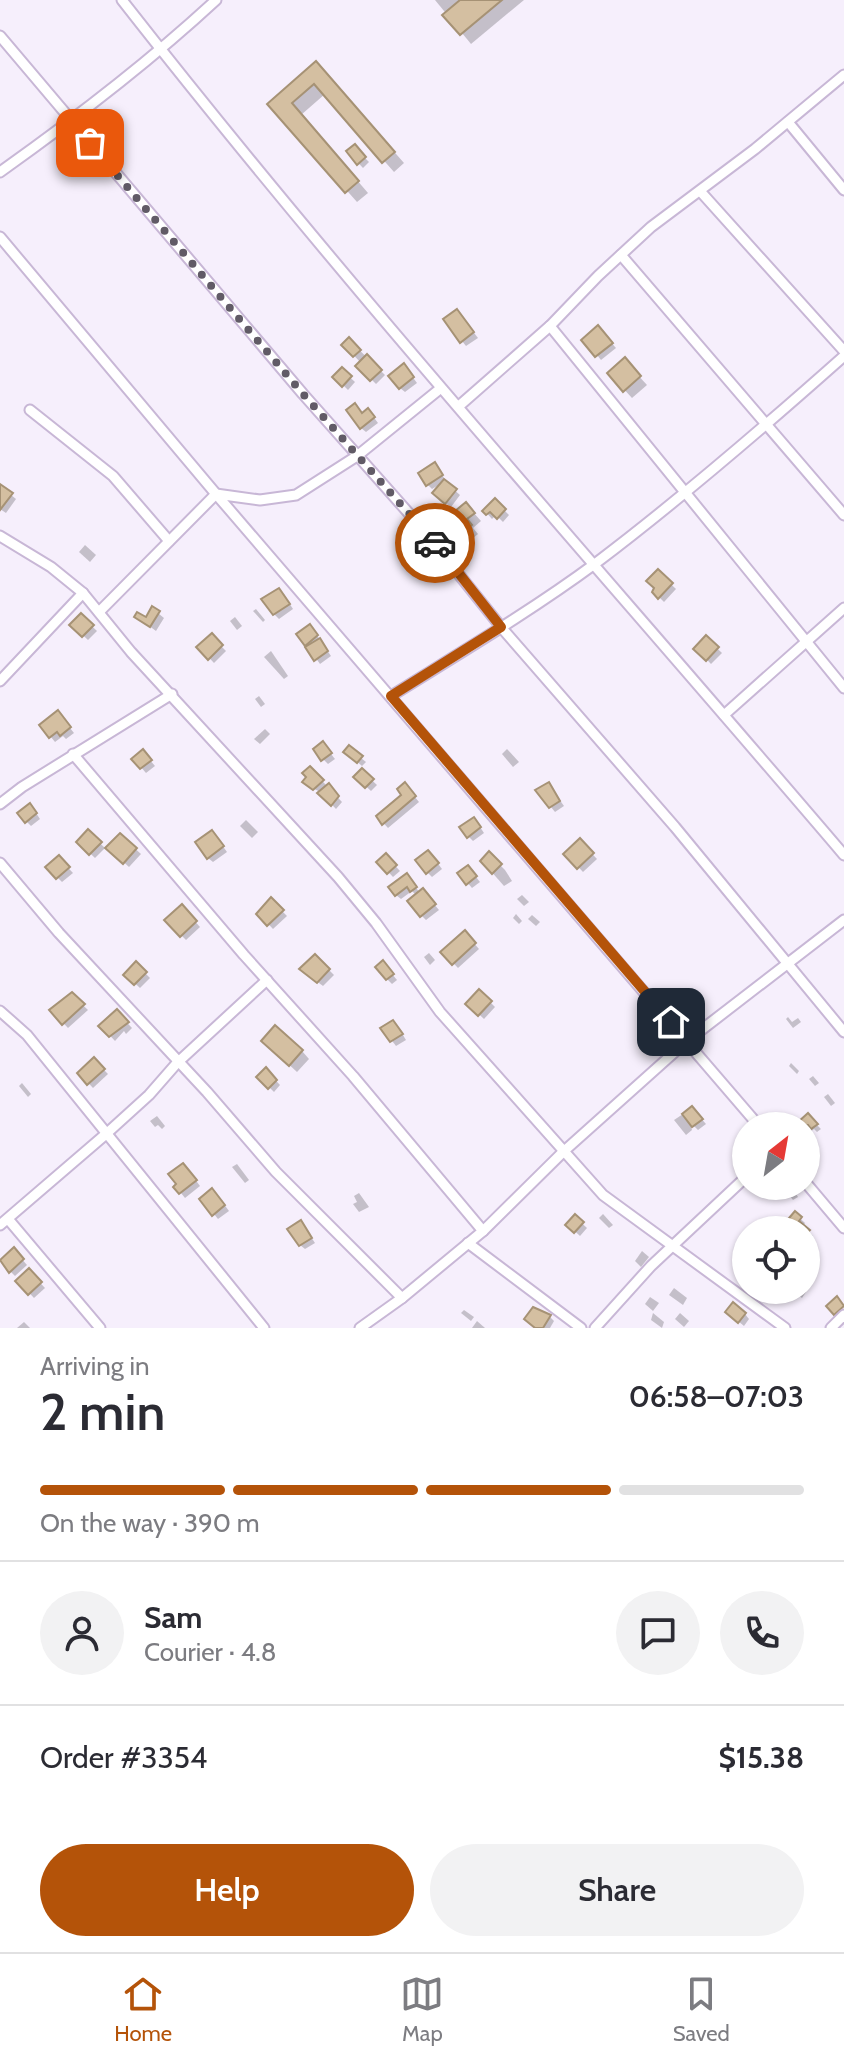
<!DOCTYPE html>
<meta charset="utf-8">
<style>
body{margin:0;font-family:Cabin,sans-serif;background:#f2f2f3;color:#2b2b33;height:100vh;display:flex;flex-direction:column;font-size:30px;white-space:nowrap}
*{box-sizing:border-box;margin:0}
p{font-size:26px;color:#7c7c81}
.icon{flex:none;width:44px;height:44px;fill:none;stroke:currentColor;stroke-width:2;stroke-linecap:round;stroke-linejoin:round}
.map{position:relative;height:1328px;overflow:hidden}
.panel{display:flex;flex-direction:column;background:#fff;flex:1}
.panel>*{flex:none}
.needle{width:52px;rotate:31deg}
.controls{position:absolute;left:732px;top:1112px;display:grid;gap:16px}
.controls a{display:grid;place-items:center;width:88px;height:88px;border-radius:50%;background:#fff;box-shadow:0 2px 6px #0004;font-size:40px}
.pin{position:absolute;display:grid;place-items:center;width:68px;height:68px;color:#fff;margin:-34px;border-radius:16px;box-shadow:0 4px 12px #0006}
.courier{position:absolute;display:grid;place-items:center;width:80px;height:80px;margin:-40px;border:6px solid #b45309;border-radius:50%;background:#fff;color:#222;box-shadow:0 2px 10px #0007}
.overview em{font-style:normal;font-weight:600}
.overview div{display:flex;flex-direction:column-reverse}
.overview{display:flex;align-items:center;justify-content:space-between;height:136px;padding:0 40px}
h1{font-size:52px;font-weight:600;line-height:60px}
.bar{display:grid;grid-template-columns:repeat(4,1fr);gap:12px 8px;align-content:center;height:96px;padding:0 40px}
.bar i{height:10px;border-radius:6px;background:#e1e1e2}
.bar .selected{background:#b45309}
.bar p{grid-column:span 4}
.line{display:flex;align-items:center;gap:20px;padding:0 40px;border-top:2px solid #e1e1e2}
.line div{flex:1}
.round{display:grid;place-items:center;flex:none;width:84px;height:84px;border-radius:42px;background:#f2f2f3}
.primary-button{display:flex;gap:16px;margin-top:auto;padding:16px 40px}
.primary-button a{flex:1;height:92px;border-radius:48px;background:#b45309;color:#fff;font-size:32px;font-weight:600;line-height:92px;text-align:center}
.primary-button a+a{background:#f2f2f3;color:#2b2b33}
.tabs{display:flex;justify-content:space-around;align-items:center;height:112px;border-top:2px solid #e1e1e2;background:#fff;font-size:22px;color:#7c7c81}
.tabs a{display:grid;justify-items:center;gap:4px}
.tabs .selected{color:#b45309}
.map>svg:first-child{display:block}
.shadow{fill:#0003}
.building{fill:#d4bfa1;stroke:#a69275;stroke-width:2}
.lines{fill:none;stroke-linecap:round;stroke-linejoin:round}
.minor-casing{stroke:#c8b7d6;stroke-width:13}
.minor{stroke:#fff;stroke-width:9}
.done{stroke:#615b66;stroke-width:8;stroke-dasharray:0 14.4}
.route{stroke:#b45309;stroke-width:10}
</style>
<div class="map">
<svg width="844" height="1328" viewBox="0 0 844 1328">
<rect width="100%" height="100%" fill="#f6effc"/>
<!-- shadow -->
<g class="shadow">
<polygon points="435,0 524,0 471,44"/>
<polygon points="326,74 404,163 394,172 325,94 301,115 368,193 357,202 270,104"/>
<polygon points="354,147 369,162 363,168 348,152"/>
<polygon points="461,316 478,338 466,346 462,341"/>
<polygon points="603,333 616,348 601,360 597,355"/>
<polygon points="349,340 385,375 376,384 358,366 361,363 344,345"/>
<polygon points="624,360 647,385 632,398 609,373"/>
<polygon points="342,370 355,382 348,390 335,377"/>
<polygon points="408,371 417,383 405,392 400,388"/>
<polygon points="362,415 372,415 378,423 366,432 361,428"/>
<polygon points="439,470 446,481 445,482 460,495 451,507 439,498 442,483 432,489 428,485"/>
<polygon points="0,486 16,499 6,513 0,509"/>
<polygon points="495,501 509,515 503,522 496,515 492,519 485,511"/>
<polygon points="473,512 481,521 473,528 478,534 461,548 441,525"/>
<polygon points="85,545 96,555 90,562 79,552"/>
<polygon points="658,572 676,589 664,602 654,592"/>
<polygon points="284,595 293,609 279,619 274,614"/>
<polygon points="153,609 164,618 156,631 137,617 146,620"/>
<polygon points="256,609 265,620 263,622 253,611"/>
<polygon points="81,616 97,631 88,640 72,625"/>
<polygon points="235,617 242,626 237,630 230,621"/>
<polygon points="314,631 331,656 320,664 306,644"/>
<polygon points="211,636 226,651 214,663 199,647"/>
<polygon points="706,638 722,653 711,664 696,648"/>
<polygon points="271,651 288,676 284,679 264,657"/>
<polygon points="259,696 265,704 261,707 255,699"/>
<polygon points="62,718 74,733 66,739 63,736 55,742 42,726"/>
<polygon points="265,729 270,734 260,744 254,739"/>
<polygon points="327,749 335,759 328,764 323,759"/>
<polygon points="507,749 519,762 513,767 502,754"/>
<polygon points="143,752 155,766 146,773 134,759"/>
<polygon points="346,752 361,758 366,762 362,766"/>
<polygon points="310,768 342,802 336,809 320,792 309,786"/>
<polygon points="362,771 377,785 371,791 356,777"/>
<polygon points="405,785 419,802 388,828 378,817 404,795"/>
<polygon points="549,785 564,806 555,812 538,791"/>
<polygon points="34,810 40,819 31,826 26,821"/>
<polygon points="246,820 258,832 252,838 240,826"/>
<polygon points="478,824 484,833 473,841 468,836"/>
<polygon points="88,832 105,848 95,858 78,842"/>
<polygon points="120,835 141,854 129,867 108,848"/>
<polygon points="216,837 227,852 213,862 208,858"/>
<polygon points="580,841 597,859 583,872 566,854"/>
<polygon points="489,854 505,870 512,881 504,886 482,861"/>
<polygon points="386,856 400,871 393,877 379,862"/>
<polygon points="433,857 442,869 432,877 427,872"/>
<polygon points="59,858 73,873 62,882 48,868"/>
<polygon points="472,872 480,882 472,888 460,874"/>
<polygon points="411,881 420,893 427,896 439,910 426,920 421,915 417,896 412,891 401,899 396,895"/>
<polygon points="522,895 529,902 524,906 517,899"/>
<polygon points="271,900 287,916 273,929 259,914"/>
<polygon points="182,907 200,927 186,940 167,921"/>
<polygon points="516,914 522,921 519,924 513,918"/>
<polygon points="532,915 540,922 536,926 528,919"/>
<polygon points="465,933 479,949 458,968 443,952"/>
<polygon points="429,953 435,960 430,965 424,957"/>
<polygon points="315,956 334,975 323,986 307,974"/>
<polygon points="136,964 150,978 140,988 126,975"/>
<polygon points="387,968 397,980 392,984 387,979"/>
<polygon points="479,991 495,1007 484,1019 468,1004"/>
<polygon points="71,994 88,1010 68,1028 52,1011"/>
<polygon points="117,1012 132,1028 126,1034 124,1031 115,1041 101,1026"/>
<polygon points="788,1017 792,1022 798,1018 801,1022 793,1028 786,1019"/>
<polygon points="398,1027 406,1040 396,1046 383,1029"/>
<polygon points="271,1048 302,1051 309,1059 297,1072"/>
<polygon points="94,1060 108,1074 93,1088 79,1073"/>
<polygon points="791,1063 799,1071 797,1074 789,1066"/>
<polygon points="266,1070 280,1085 274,1092 259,1077"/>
<polygon points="813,1076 819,1083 815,1086 809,1079"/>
<polygon points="22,1083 31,1094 28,1097 19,1086"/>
<polygon points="828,1094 835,1103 831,1106 824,1097"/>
<polygon points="692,1108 706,1124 698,1130 689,1121 692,1130 686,1135 674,1120"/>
<polygon points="157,1116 165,1126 162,1129 158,1125 155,1127 150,1121"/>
<polygon points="808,1116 821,1129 817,1132 814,1129 809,1133 806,1126 800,1123"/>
<polygon points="237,1164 249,1180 245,1183 232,1167"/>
<polygon points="188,1170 200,1186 185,1198 176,1187"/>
<polygon points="782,1186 791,1186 798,1197 793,1200"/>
<polygon points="359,1193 369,1207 359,1212 353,1204 357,1202 354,1196"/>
<polygon points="217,1195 229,1211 218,1219 214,1214"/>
<polygon points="603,1214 613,1225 609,1228 599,1218"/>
<polygon points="795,1214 805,1223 803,1226 813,1236 807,1242 806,1230 793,1230"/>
<polygon points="575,1217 587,1228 580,1236 568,1225"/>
<polygon points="305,1228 315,1243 305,1249 300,1245"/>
<polygon points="14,1250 27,1265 15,1276 1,1262"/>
<polygon points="642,1251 649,1257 641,1267 635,1261"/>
<polygon points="29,1271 45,1288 34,1298 18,1281"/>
<polygon points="674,1288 687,1298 683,1305 669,1295"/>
<polygon points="791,1290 804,1290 806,1292 802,1298"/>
<polygon points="650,1297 659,1303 653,1311 645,1304"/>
<polygon points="464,1310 474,1317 471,1321 461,1313"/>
<polygon points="653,1313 664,1322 662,1328 651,1320"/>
<polygon points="680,1313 689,1321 684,1327 675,1319"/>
<polygon points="745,1314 749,1319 744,1326 732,1316"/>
<polygon points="550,1317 554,1321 550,1328 537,1328"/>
<polygon points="477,1321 485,1328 472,1328"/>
<polygon points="24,1322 30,1328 17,1328"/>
</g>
<!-- building -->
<g class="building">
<polygon points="460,0 502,0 460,35 442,15"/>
<polygon points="316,61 395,152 382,163 314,84 292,103 359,181 345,193 267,104"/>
<polygon points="355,144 366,157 357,165 346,151"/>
<polygon points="457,309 474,332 460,343 443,319"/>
<polygon points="598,325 613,343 595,357 581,340"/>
<polygon points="349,337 361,350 353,357 341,345"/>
<polygon points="367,354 382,370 370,381 355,366"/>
<polygon points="625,357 641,376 623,392 607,373"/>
<polygon points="404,363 414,377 399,389 388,376"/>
<polygon points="342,367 352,376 342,387 332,377"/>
<polygon points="355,403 362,413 368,408 375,417 360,429 346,410"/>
<polygon points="435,462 443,475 426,486 418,473"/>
<polygon points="444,479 457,489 445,504 432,493"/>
<polygon points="0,484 13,493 0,510"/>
<polygon points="495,498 506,509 497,519 490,512 486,515 482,511"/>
<polygon points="466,502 475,513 467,519 472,525 452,542 438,525"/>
<polygon points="658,569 673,583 658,599 652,592 654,588 646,581"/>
<polygon points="279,588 290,604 273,615 261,599"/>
<polygon points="152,606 160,611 150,627 134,617 137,612 146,617"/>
<polygon points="81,613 94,625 82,637 69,625"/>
<polygon points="310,624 318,635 305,646 296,634"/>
<polygon points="212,633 223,645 208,660 196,647"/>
<polygon points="706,635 719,647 706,661 693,649"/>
<polygon points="320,638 328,651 314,661 305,647"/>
<polygon points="58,710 71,727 60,736 57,732 49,738 39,725"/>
<polygon points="323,741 332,753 321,761 313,749"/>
<polygon points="349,745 363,756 357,763 343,752"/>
<polygon points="143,749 152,760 140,769 131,759"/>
<polygon points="310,766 324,780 313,790 302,782 306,777 302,773"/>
<polygon points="362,768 374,779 365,788 353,777"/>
<polygon points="405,782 416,796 382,825 376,816 401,795 397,789"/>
<polygon points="549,782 560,801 549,808 535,790"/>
<polygon points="329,783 339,796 331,806 317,793"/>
<polygon points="30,803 37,813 25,823 17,813"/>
<polygon points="474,817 481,827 467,838 459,827"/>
<polygon points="88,829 102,842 89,855 76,842"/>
<polygon points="212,830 224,846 207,859 195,842"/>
<polygon points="120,833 137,848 123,864 105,848"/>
<polygon points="580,838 594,853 577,869 563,854"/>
<polygon points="428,850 439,863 426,874 415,860"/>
<polygon points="489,851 502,864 492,874 480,861"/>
<polygon points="386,853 397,865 387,874 376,862"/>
<polygon points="59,855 70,867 56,879 45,867"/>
<polygon points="468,865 477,876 466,885 457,873"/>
<polygon points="407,873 417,887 410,892 407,887 395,896 388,887"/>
<polygon points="423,888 436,904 420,917 407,901"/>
<polygon points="271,897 284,910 267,926 256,914"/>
<polygon points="182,904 197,921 180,937 164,920"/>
<polygon points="465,930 476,943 452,965 440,952"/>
<polygon points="315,954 330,969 317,983 299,969"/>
<polygon points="383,960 394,974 386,980 375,967"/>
<polygon points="136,961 147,972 134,985 123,975"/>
<polygon points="479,989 492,1001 478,1016 465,1004"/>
<polygon points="72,992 85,1004 62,1025 49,1010"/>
<polygon points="117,1009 129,1022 109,1037 98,1026"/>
<polygon points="393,1020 403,1034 390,1042 380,1028"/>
<polygon points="275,1025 303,1050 289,1066 261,1041"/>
<polygon points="94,1057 105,1069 87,1085 77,1073"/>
<polygon points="266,1067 277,1080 268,1089 256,1077"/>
<polygon points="692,1106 703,1119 692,1127 682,1114"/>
<polygon points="808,1113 818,1124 811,1129 808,1125 800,1126 797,1123"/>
<polygon points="183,1163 197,1180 179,1194 173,1187 176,1184 168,1174"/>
<polygon points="212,1188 225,1205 212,1216 199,1199"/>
<polygon points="795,1211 802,1217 799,1221 810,1230 806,1234 806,1230 791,1230 784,1224"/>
<polygon points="575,1214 584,1222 574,1233 565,1225"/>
<polygon points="301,1220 312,1238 299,1246 287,1229"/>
<polygon points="14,1247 24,1259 9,1273 0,1260"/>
<polygon points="29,1268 42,1282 28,1295 15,1281"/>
<polygon points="837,1296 844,1306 834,1315 826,1306"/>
<polygon points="733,1302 746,1313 738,1323 725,1312"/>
<polygon points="533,1307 551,1315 543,1328 535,1328 524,1319"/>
</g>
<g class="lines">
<defs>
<g id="minor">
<path d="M122,0C352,294 602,571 844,855"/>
<polyline points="0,36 303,394 421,527 501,627 675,827 844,1032"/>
<polyline points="788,122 844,190"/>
<path d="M0,172C76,118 148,63 216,0"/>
<polyline points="700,191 844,351"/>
<polyline points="0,237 216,494 759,1126"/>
<polyline points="621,255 844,515"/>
<polyline points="550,326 844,688"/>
<polyline points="459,406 550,326 598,276 651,227 755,149 844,75"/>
<polyline points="30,410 113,476 169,541"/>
<polyline points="0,536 51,567 83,593 131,652 338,877 376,923 440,1012 603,1195 785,1328"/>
<polyline points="99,612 216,494 260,500 296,495 357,456 441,388"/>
<polyline points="0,681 83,593"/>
<path d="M391,696C460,653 531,611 596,563C682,498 763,428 844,356"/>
<polyline points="724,715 844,608"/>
<polyline points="73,754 244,955 353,1076 483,1231"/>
<polyline points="0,804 22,787 172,694"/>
<polyline points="0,863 59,933 207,1092 276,1172 402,1298"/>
<polyline points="0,1011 27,1035 264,1328"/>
<polyline points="806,1183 844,1228"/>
<polyline points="8,1219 100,1328"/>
<polyline points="0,1225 106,1134 149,1095 177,1063 267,980"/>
<polyline points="468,1243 581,1328"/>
<polyline points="360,1328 402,1298 483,1231 563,1152 687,1041 844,920"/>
<polyline points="595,1328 651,1266 746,1177"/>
<polyline points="831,1328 844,1315"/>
</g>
</defs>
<!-- minor casing -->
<use href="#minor" class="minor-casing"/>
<!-- minor -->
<use href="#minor" class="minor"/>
</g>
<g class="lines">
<!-- done -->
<polyline class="done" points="90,143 303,394 435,543"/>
<!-- route -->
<polyline class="route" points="435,543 501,627 391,696 671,1022"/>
</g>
</svg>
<div class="controls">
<a><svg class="needle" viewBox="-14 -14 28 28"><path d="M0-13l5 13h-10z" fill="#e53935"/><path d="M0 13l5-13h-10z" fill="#7c7c81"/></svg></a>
<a><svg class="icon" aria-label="locate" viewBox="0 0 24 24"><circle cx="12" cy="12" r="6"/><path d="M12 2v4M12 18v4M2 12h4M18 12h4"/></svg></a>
</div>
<div class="pin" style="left:90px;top:143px;background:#ea580c"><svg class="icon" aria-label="bag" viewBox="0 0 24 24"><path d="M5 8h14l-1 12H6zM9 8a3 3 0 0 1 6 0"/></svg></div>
<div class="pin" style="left:671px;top:1022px;background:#1f2937"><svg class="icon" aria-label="home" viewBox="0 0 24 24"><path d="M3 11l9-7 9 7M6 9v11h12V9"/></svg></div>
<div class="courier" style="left:435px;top:543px"><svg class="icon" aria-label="car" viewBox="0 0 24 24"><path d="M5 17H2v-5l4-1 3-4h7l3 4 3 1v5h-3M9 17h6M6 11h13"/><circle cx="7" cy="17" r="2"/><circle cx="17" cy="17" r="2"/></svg></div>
</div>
<section class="panel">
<div class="overview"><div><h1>2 min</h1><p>Arriving in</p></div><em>06:58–07:03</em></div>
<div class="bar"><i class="selected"></i><i class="selected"></i><i class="selected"></i><i></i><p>On the way · 390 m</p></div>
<div class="line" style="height:144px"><a class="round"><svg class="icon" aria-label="person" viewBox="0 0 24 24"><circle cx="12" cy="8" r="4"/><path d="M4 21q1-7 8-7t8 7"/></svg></a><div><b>Sam</b><p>Courier · 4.8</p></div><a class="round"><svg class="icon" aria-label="chat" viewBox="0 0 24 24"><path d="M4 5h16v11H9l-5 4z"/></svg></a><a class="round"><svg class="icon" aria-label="phone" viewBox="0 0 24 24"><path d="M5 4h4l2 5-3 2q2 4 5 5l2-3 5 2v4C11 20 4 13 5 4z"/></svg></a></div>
<div class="line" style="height:104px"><div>Order #3354</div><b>$15.38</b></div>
<div class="primary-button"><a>Help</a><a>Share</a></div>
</section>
<nav class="tabs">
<a class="selected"><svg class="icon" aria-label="home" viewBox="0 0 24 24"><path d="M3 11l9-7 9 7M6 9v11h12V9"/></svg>Home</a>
<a><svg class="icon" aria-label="map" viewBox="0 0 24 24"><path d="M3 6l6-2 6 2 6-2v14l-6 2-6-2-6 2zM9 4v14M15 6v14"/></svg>Map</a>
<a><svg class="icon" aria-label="saved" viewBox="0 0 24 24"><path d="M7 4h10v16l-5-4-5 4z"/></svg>Saved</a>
</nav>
